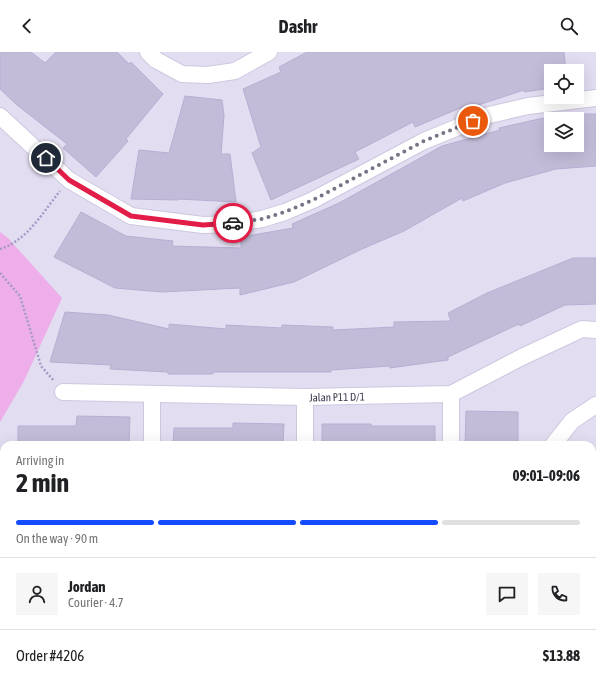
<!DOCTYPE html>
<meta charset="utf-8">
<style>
body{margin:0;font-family:"Asap Condensed",sans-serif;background:#f6f6f6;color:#202124;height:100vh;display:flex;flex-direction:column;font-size:15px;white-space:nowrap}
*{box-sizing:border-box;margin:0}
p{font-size:13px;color:#757577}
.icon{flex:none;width:22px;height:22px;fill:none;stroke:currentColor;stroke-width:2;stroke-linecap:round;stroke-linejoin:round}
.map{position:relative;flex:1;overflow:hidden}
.side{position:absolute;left:0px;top:389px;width:596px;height:248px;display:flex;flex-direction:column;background:#fff;border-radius:12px 12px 0 0;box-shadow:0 4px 16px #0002}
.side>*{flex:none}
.buttons{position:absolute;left:544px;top:12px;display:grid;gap:8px}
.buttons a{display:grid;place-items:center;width:40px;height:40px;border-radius:0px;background:#fff;box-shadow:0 4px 16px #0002;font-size:20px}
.pin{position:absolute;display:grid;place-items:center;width:34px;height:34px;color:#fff;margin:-17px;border:2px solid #fff;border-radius:50%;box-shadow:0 1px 4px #0007}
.courier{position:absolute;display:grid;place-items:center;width:40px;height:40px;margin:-20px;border:3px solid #e11d48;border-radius:50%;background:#fff;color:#222;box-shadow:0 1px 5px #0007}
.summary em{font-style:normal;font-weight:700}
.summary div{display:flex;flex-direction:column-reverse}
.summary{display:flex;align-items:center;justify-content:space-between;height:68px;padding:0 16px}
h1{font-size:26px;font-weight:700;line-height:30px}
.bar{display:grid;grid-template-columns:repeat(4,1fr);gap:6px 4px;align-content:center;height:48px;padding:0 16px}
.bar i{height:5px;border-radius:3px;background:#e0e0e0}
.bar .current{background:#154cff}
.bar p{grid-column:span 4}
.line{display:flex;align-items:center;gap:10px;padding:0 16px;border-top:1px solid #e0e0e0}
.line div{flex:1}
.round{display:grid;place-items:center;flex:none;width:42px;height:42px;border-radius:0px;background:#f6f6f6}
header{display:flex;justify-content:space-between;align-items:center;height:52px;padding:0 16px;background:#fff;font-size:18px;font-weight:700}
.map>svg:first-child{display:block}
.residential{fill:#e3ddf1;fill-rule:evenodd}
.green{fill:#edaee9}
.building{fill:#c3bcd8;stroke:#b7afd3}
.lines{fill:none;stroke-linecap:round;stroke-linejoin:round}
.minor-casing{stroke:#cec7e0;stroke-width:18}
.path{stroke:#a59ac5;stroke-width:2.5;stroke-dasharray:2 2;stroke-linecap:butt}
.minor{stroke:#fff;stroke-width:16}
.done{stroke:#787486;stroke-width:4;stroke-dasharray:0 7.2}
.route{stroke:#e11d48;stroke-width:5}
.labels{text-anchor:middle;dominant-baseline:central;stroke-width:3;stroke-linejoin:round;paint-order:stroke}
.street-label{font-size:11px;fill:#3a364a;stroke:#fff}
</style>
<header><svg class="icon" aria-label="back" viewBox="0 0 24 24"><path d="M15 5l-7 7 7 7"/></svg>Dashr<svg class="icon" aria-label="search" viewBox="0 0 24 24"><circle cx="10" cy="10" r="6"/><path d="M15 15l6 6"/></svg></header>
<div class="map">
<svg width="596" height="637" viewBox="0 0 596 637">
<rect width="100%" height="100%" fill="#ece8f5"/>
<!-- residential -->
<path class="residential" d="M0,0H596V637H0ZM551,19H577V45H551ZM551,67H577V93H551ZM4,393H592V633H4Z"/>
<!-- green -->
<g class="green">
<polygon points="0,180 8,186 62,246 24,329 0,370"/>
<polygon points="0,597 4,597 4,633 129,633 129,637 0,637"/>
</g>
<!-- building -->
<g class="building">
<polygon points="0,0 31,0 45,11 56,0 117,0 129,12 131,10 163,42 126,87 128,89 96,125 63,96 67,92 17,53 0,37"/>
<polygon points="307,0 564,0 566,19 551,19 551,36 524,40 524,38 466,57 465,54 415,75 413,70 355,100 359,107 271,148 252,101 261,95 243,37 281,20 279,15"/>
<polygon points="185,44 222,48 224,64 221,102 230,102 236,150 178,147 178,148 131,147 139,98 169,101"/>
<polygon points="577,62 596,62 596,114 556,117 505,131 463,149 462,146 404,179 362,197 294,230 240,243 240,236 162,240 115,236 54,205 81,160 126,184 173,189 172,194 241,196 241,185 293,176 292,172 339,151 442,94 500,78 499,76 548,65 551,83 551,93 577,93"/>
<polygon points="573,206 596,206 596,252 565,253 520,274 519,272 448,305 448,308 390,316 390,314 331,318 331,320 213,320 213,322 168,322 168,320 110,317 111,313 50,310 65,260 108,263 169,277 169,272 226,277 226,273 282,276 282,273 333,275 333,278 394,275 394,270 451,269 448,261 487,241"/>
<polygon points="466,359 518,360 518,393 465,393"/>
<polygon points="77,364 130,365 129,393 18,393 18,374 76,374"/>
<polygon points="233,371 284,372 283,393 173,393 174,376 233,376"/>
<polygon points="322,372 371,372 371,374 435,374 435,393 322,393"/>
</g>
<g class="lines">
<defs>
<g id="minor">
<polyline points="148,0 156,8 182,22 208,23 235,19 269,0"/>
<polyline points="0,64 69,128 131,164 203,173 232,172 262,167 285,160 313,148 424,89 485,64 528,54 596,46"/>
<polyline points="63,340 305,345 451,342 522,305 582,277 596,278"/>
<polyline points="451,342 451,393"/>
<polyline points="152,393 152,342"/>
<polyline points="305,393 305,345"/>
<polyline points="553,393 572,369 596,353"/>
<polyline points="0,494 4,494"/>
<polyline points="592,542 596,542"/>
<polyline points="152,633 152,637"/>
<polyline points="539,633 539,637"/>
<polyline points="303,637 303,633"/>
<polyline points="452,637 452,633"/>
</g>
</defs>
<!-- minor casing -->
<use href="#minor" class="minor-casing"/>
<!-- path -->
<g class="path">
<path d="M0,197C27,189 43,160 60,139"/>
<polyline points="0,221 20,244 41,314 54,329"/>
<polyline points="592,436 593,425 596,422"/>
<polyline points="580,637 580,633"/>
</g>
<!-- minor -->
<use href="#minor" class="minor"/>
</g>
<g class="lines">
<!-- done -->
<polyline class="done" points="233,171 262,167 285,160 313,148 424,89 473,69"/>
<!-- route -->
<polyline class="route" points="46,106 69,128 131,164 203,173 233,171"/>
</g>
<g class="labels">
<!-- street labels -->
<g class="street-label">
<text transform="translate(337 345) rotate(-1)">Jalan P11 D/1</text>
</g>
</g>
</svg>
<div class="buttons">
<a><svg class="icon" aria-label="locate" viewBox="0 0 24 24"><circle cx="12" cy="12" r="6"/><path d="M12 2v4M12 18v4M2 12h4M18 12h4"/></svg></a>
<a><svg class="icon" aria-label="layers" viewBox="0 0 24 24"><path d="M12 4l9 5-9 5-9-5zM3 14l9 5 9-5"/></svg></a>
</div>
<div class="pin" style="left:473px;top:69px;background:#ea580c"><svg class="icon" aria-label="bag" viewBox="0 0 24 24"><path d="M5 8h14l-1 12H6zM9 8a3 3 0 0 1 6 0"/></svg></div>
<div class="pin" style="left:46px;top:106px;background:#1f2937"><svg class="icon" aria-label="home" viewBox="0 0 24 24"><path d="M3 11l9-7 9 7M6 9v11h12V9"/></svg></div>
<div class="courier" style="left:233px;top:171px"><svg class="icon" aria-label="car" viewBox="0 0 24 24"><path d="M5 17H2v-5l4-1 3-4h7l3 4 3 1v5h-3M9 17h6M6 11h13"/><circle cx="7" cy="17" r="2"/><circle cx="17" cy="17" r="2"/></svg></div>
<section class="side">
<div class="summary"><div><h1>2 min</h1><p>Arriving in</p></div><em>09:01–09:06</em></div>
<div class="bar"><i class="current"></i><i class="current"></i><i class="current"></i><i></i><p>On the way · 90 m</p></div>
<div class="line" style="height:72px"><a class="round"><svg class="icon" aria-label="person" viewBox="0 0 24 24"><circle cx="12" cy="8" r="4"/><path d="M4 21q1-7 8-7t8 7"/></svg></a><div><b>Jordan</b><p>Courier · 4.7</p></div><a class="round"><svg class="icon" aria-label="chat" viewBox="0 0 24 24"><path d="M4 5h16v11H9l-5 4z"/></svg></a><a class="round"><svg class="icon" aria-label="phone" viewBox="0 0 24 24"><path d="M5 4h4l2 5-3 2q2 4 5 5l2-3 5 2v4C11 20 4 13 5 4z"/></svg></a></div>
<div class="line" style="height:52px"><div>Order #4206</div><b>$13.88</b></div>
</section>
</div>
